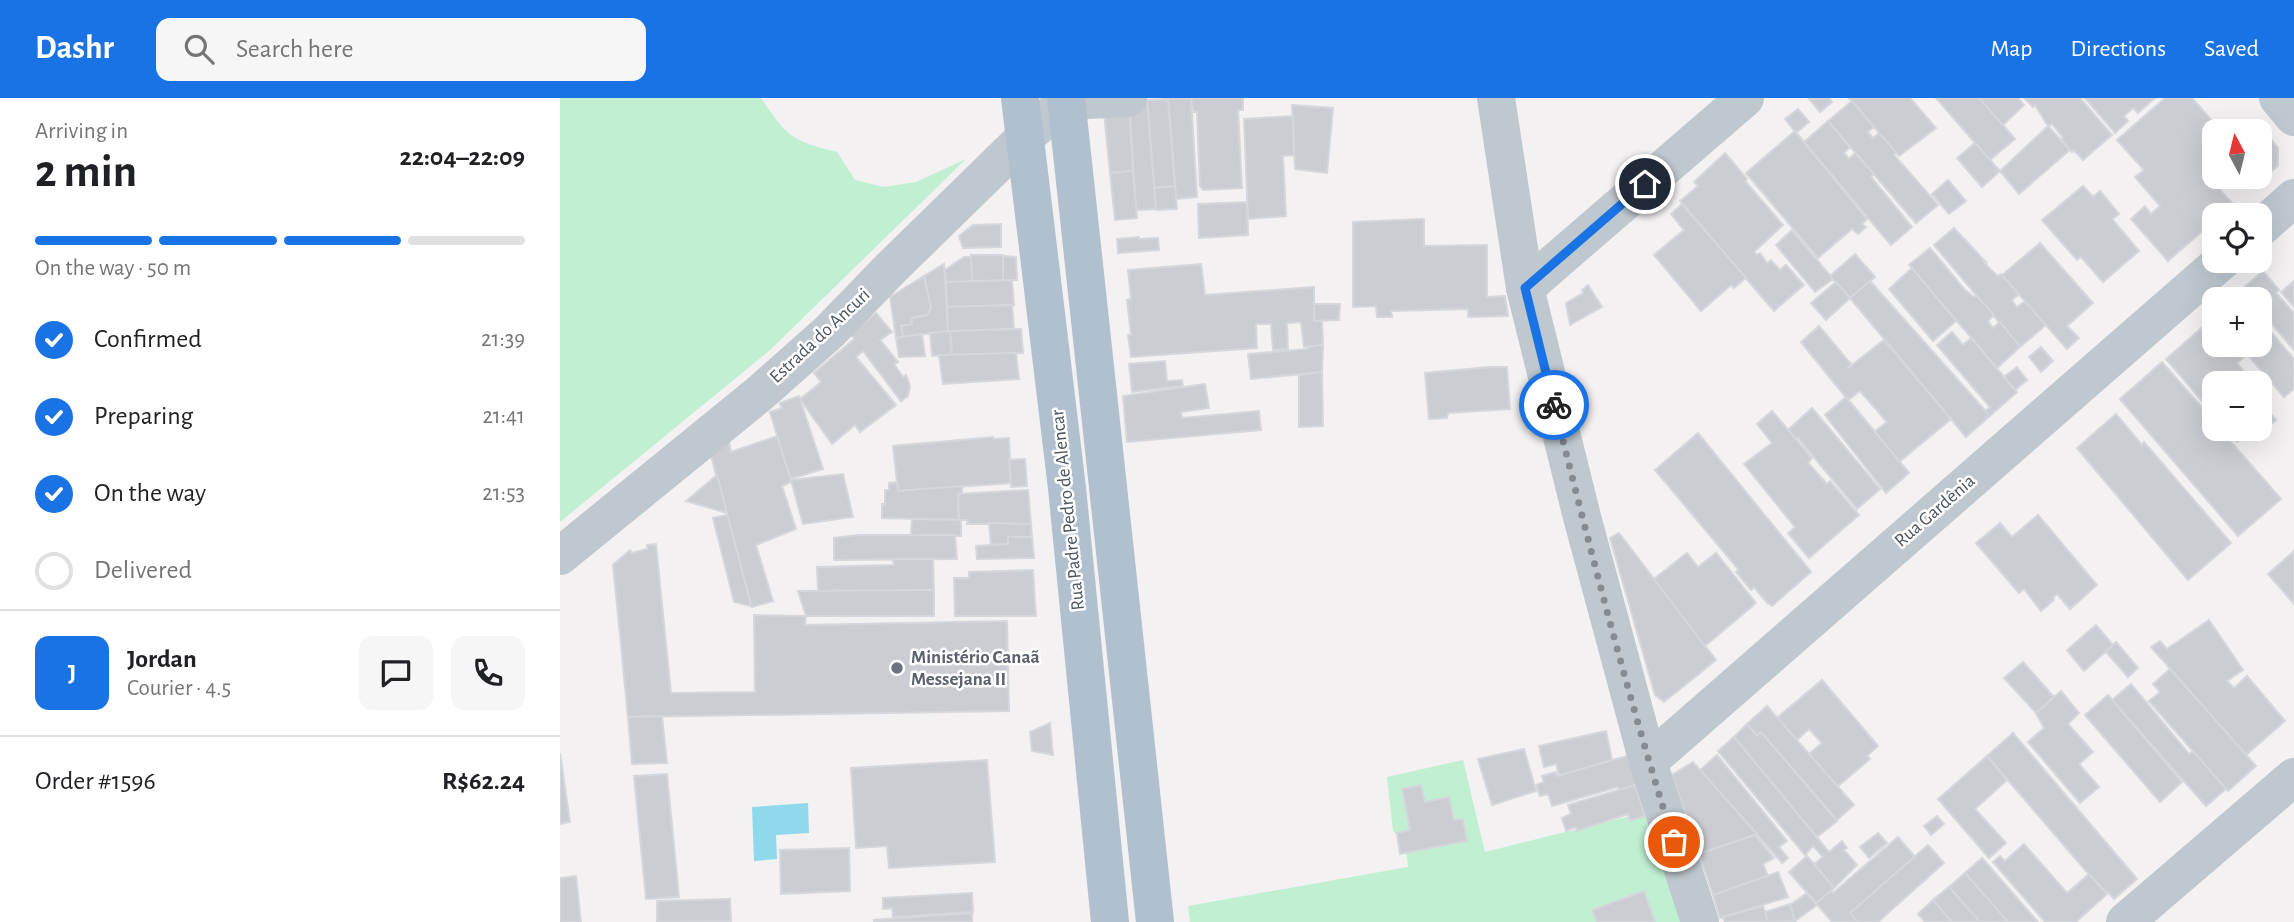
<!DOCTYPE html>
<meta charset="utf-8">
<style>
body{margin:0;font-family:"Alegreya Sans",sans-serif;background:#f6f6f6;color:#202124;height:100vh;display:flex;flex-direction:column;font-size:26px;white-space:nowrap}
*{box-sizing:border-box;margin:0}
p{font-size:23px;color:#757577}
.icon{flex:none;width:38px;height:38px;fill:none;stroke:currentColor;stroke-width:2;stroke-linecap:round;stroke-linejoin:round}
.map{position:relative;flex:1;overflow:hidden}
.sheet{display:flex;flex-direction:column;background:#fff;width:560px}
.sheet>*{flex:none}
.needle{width:46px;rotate:353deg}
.controls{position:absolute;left:1642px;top:21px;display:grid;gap:14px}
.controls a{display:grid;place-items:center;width:70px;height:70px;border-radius:14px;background:#fff;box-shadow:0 7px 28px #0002;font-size:35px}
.pin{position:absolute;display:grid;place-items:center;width:60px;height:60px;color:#fff;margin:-30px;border:4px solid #fff;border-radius:50%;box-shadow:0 2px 7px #0007}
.courier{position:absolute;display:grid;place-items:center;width:70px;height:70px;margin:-35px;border:5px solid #1a73e4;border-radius:50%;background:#fff;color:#222;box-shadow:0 2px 9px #0007}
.head em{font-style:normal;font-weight:600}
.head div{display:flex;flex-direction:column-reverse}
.head{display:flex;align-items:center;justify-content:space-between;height:119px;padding:0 35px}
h1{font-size:46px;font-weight:600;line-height:52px}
.bar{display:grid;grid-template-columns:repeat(4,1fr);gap:10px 7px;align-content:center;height:84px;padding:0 35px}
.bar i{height:9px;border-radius:5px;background:#e0e0e0}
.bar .on{background:#1a73e4}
.bar p{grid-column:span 4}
.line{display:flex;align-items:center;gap:18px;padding:0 35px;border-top:2px solid #e0e0e0}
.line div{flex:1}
.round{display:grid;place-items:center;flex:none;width:74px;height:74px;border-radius:14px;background:#f6f6f6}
ol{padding:0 35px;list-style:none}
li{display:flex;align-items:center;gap:21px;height:77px}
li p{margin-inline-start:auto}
li .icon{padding:7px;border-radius:50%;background:#1a73e4;color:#fff;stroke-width:4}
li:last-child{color:#757577}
li i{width:38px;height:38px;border:4px solid #e0e0e0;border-radius:50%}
header{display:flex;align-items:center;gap:42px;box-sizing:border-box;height:98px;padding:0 35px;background:#1a73e4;color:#fff}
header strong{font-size:33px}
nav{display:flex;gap:38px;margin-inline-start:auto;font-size:24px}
.search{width:490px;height:63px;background:#f6f6f6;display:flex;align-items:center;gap:18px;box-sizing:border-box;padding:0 24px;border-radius:14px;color:#757577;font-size:26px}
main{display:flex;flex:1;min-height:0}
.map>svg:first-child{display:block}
.green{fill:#c0efd2}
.water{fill:#8ed9ec}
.building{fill:#cbcdd3;stroke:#d5d7dc;stroke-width:2}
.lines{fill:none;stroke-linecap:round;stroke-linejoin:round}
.street{stroke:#bfc8cf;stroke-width:38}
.primary{stroke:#b1c0cf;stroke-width:38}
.done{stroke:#848b91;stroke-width:7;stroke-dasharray:0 12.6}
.route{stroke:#1a73e4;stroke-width:9}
.worship-dot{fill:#6b7280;stroke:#fff;stroke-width:2.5}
.labels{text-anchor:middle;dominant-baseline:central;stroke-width:5;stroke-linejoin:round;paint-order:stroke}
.street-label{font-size:19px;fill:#48545e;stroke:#fff}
.worship-label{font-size:19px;font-weight:bold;fill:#5b616d;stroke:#fff;text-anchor:start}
</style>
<header>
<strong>Dashr</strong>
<div class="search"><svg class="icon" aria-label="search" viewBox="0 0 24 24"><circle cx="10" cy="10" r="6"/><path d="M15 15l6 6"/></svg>Search here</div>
<nav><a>Map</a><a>Directions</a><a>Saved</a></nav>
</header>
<main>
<section class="sheet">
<div class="head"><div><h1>2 min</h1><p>Arriving in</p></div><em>22:04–22:09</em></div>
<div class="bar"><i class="on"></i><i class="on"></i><i class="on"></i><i></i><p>On the way · 50 m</p></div>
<ol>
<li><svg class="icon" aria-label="check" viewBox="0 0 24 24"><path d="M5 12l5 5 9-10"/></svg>Confirmed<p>21:39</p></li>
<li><svg class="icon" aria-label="check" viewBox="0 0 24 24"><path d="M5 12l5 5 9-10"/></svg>Preparing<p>21:41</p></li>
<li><svg class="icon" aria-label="check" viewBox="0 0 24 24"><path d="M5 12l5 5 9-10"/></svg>On the way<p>21:53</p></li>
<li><i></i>Delivered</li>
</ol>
<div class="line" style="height:126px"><b class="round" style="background:#1a73e4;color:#fff">J</b><div><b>Jordan</b><p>Courier · 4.5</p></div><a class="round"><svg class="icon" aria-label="chat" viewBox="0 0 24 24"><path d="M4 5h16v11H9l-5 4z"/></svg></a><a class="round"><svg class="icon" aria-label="phone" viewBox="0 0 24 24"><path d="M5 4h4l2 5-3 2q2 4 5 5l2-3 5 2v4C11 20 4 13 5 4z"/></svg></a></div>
<div class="line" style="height:91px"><div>Order #1596</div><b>R$62.24</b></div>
</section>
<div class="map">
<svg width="1734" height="824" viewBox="0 0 1734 824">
<rect width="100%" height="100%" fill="#f3f1f1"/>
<!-- green -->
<g class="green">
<path d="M0,0H201C227,39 232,43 277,54L295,82L324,89L356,84L406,61L209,253L0,424Z"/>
<polygon points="903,662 925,754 1091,713 1130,824 630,824 628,808 848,769 845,743 833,733 827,679"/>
</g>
<!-- water -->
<polygon class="water" points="248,705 249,735 216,737 217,761 194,763 192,709"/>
<!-- building -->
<g class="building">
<polygon points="631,0 683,0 683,12 678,12 682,90 643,92 640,88 637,14 633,14"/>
<polygon points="631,0 637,99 616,101 608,1"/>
<polygon points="1269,0 1272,4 1260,14 1249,1"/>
<polygon points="1289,0 1350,0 1376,30 1339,58"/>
<polygon points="1376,0 1419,0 1455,41 1430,62"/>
<polygon points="1419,0 1458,0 1464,7 1443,27"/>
<polygon points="1464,0 1520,0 1552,37 1523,62 1514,52 1512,54 1510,52 1501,42 1503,40 1492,26 1488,28 1475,7 1473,9"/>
<polygon points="1525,0 1595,0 1578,15 1573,10 1564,18 1568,23 1555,35"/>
<polygon points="1605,0 1632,0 1661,33 1654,33 1654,79 1674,79 1660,92 1673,106 1661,117 1654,117 1654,123 1608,163 1571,121 1585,108 1591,116 1600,108 1575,79 1584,72 1557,42"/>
<polygon points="608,1 615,88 594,90 587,2"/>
<polygon points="587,2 596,111 576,112 569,4"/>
<polygon points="1292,3 1314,29 1308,34 1313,40 1319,35 1336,54 1334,57 1378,107 1356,125 1268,23"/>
<polygon points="569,4 573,73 550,75 543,5"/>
<polygon points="732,7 773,10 767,75 735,71"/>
<polygon points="1238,11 1249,24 1236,35 1225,21"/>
<polygon points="733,18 734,57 723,58 726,118 688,121 684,21"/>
<polygon points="1268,23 1290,49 1284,55 1289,61 1295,55 1314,76 1311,79 1352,129 1331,147 1244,44"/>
<polygon points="1488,28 1510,52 1459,96 1440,73"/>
<polygon points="1235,33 1307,121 1302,126 1306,129 1298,136 1292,131 1258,160 1186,75"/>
<polygon points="1711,41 1718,50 1718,68 1702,81 1699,78 1699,51"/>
<polygon points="1415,45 1440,73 1422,89 1397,60"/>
<polygon points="1165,55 1187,81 1185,83 1223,127 1194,154 1197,157 1200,155 1207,165 1211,162 1220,172 1226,167 1244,187 1214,213 1120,103 1138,88 1134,84"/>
<polygon points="573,73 577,120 555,122 550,75"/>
<polygon points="1388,82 1406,103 1389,116 1372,96"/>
<polygon points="615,88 617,111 596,112 594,90"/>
<polygon points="1523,88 1533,99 1540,93 1559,116 1552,121 1579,153 1543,184 1521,159 1517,162 1482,122"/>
<polygon points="687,104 688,137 639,140 638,106"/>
<polygon points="1122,106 1186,180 1174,190 1171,187 1141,213 1094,157 1124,132 1111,116"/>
<polygon points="864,121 864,148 927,147 927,199 945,198 948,218 908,219 908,211 831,213 832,219 817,219 816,208 793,209 793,124"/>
<polygon points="441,126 441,149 403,150 399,138 413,127"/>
<polygon points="1394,130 1426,164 1424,164 1431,172 1438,178 1441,176 1459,196 1452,202 1457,209 1465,203 1486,227 1460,249 1374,147"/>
<polygon points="1232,132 1273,181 1255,194 1216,147"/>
<polygon points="579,139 579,141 598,140 599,152 558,155 557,141"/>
<polygon points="1480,145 1533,205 1507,228 1519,240 1507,251 1442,177"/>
<polygon points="1370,150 1405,192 1414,199 1416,197 1434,217 1428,223 1433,230 1440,224 1460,249 1437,270 1349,167"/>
<polygon points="1295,156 1315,179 1290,200 1270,178"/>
<polygon points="411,157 443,157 443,182 412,184"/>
<polygon points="443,158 456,159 457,182 443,182"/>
<polygon points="404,159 411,159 412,184 386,184 385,172"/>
<polygon points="384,166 388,233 343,239 341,228 352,226 351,220 367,217 371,210 364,178"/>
<polygon points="641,166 645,197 754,189 754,223 762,223 763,247 744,249 741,224 727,225 728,251 713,252 711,226 696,226 697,250 571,259 568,237 571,237 567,202 571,201 568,172"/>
<polygon points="1352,170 1396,223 1373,243 1329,191"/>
<polygon points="1703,173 1719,192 1716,195 1734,215 1734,252 1699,211 1699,201 1691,201 1682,191"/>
<polygon points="364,178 371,210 367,217 351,220 352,226 341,228 343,239 336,240 330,199"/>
<polygon points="452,182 454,207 387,209 386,184"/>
<polygon points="1310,183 1430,318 1406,339 1290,200"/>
<polygon points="1734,183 1734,209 1721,194"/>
<polygon points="1276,184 1290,200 1266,222 1251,205"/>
<polygon points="1028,187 1042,209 1010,227 1006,205 1023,195 1022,192"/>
<polygon points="754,206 780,206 779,222 754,223"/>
<polygon points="452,207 454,231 388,233 387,209"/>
<polygon points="316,215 332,234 320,242 338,264 334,266 343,279 346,277 350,288 348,298 341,303 303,253 296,259 336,307 300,334 295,327 272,346 240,301 261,284 254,275 294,241 290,236"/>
<polygon points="1653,220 1654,247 1679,247 1688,256 1677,265 1693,285 1654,285 1654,317 1606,261"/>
<polygon points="1699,220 1734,261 1734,291 1724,299 1679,247 1699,247"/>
<polygon points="1259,228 1291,266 1288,270 1324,242 1391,321 1339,364 1314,334 1327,324 1300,293 1288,302 1241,244"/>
<polygon points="461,231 463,255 392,257 390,233"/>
<polygon points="390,233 392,257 372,258 370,235"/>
<polygon points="1392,234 1403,247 1411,240 1457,294 1430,318 1425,313 1430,309 1377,247"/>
<polygon points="362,236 365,258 339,259 336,240"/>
<polygon points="763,247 762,274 691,281 688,256 748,251 747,249"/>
<polygon points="1481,249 1493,263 1481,274 1469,259"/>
<polygon points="456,255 459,281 383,286 379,257"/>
<polygon points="605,263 607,283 622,282 623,288 572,294 569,266"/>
<polygon points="1602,264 1654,323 1654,331 1660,331 1721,401 1678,438 1560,301"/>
<polygon points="930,269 947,269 950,311 888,315 887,320 869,321 865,275"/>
<polygon points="1457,269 1467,282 1455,292 1444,279"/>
<polygon points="762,274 763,328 739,329 739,277"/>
<polygon points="645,286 649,310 621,314 622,320 699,313 701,332 567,344 563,298"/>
<polygon points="239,298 263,371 230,381 210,314 222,310 220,305"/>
<polygon points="1286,299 1349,375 1326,395 1265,317"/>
<polygon points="1699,303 1716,322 1703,333 1699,329"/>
<polygon points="1252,310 1320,391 1297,411 1238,340 1236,341 1228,332"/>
<polygon points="1212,313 1252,360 1248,365 1267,386 1270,383 1299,417 1249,460 1228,435 1235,429 1184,366 1212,345 1197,326"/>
<polygon points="1556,316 1582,347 1584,344 1671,445 1628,482 1517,350"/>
<polygon points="1666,331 1692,331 1677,344"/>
<polygon points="1138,335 1251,474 1212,508 1209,505 1208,506 1194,489 1191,492 1176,474 1179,472 1095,372"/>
<polygon points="217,338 231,382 231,384 222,388 236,431 196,447 213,503 192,509 150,354 169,344 171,354"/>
<polygon points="433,339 433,341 449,340 451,385 338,393 333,348"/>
<polygon points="465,361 467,388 451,389 449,362"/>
<polygon points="283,376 293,419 243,426 231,382"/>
<polygon points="157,377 167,415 126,403"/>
<polygon points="337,384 338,393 402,388 402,396 398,396 399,422 322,420 322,406 325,406 325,392 329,392 329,385"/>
<polygon points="468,392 471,426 407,426 408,422 399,422 398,396"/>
<polygon points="167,417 177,453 191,508 174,504 153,420"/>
<polygon points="1478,417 1537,487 1510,511 1497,496 1493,500 1494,502 1481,513 1464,491 1459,495 1416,445 1440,425 1452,439"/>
<polygon points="352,421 401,422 401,438 351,437"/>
<polygon points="429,425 471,426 472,439 448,439 448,446 431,447"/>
<polygon points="1059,435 1156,562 1104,604 1095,597 1050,440"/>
<polygon points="298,437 395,437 397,461 274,462 274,440"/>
<polygon points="448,439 472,439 474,460 417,461 416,448 448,446"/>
<polygon points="96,446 111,595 195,594 194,517 246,518 245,527 447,523 449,613 68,619 53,467 70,452 72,455 87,451 87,447"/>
<polygon points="1734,453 1734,506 1708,476"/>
<polygon points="1127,455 1138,469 1156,455 1196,505 1145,548 1094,481"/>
<polygon points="333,461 373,461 374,492 258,493 257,469 334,467"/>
<polygon points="473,472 476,518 395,518 394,480 409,480 409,474"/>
<polygon points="374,492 374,518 246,518 238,493"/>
<polygon points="1649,522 1683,572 1667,583 1674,590 1687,578 1725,623 1686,657 1591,549 1600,543 1607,551"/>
<polygon points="1536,527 1553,547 1524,573 1507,552"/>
<polygon points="1556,544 1578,570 1568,579 1546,554"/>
<polygon points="1463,564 1494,599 1476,615 1444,580"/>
<polygon points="1610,571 1696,668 1668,693 1589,603 1600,594 1593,586"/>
<polygon points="1262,582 1318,648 1307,658 1310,661 1277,689 1249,656 1262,645 1249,631 1237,642 1217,620"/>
<polygon points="1571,586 1629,656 1633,653 1666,691 1646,708 1552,602"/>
<polygon points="1501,593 1519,615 1508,626 1533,654 1519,666 1539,689 1520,705 1468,644 1484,630 1476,615"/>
<polygon points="1548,597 1622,684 1600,704 1525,617"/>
<polygon points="1207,608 1294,707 1277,722 1201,634 1197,638 1187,626"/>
<polygon points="102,618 107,665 72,666 68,619"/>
<polygon points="490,625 493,657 472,653 470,634"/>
<polygon points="1187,626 1197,638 1201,634 1277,723 1257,739 1174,639"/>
<polygon points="1046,633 1052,662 999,678 996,666 984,669 979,648"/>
<polygon points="1453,635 1577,781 1554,801 1548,794 1545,795 1427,658"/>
<polygon points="1174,639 1269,754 1282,743 1287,750 1284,752 1297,767 1274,790 1254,766 1263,759 1253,748 1245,757 1158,653"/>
<polygon points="964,651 976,693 932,707 918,661"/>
<polygon points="0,655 10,724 0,726"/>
<polygon points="1157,657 1227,743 1219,749 1228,760 1222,765 1140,672"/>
<polygon points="1067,658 1079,686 1059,693 1058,689 992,708 988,696 980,698 976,687 984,684 982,678 996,674 997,678"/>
<polygon points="1427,658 1447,682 1415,711 1446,745 1429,760 1378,701"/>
<polygon points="427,662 435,764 329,770 327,748 296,750 291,670"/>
<polygon points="1133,664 1197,736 1139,756 1112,677"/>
<polygon points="107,676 119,799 86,801 74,678"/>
<polygon points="861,687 865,704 889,699 894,722 903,721 907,743 840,756 837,735 850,732 842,691"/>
<polygon points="1075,687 1085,718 1070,723 1068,716 1017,733 1016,729 1006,733 1002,720 1011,716 1008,707"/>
<polygon points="1377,718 1384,726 1371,737 1364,728"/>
<polygon points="1318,735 1327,745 1309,760 1300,749"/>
<polygon points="1195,737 1214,760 1203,766 1208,778 1153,797 1139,756"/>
<polygon points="1338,739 1355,759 1290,815 1298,824 1272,824 1256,805 1271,792 1273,795"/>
<polygon points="1464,746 1507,795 1529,776 1547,796 1516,824 1485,824 1433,764 1440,758 1445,763"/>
<polygon points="1368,747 1384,765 1318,824 1298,824 1290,815"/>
<polygon points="289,750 290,793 221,796 220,752"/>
<polygon points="1247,758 1274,790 1256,805 1229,774"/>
<polygon points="1422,760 1478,824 1448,824 1405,775"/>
<polygon points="1218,774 1228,799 1160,820 1153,797"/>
<polygon points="1405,775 1448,824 1420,824 1389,789"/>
<polygon points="16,778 21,824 0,824 0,780"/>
<polygon points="1389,789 1420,824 1392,824 1373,802"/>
<polygon points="1084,793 1095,824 1037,824 1032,812"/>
<polygon points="412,795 413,814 333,819 332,810 323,811 323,800"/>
<polygon points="1247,795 1257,807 1235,823 1230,807"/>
<polygon points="170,801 171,823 97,824 97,803"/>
<polygon points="1373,802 1392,824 1365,824 1358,816"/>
<polygon points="1230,806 1235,823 1208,824 1205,814"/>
<polygon points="1203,808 1208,824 1165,824 1163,819"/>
<polygon points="412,815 412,824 314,824 314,822"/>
</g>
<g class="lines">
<!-- street -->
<g class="street">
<polyline points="936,0 965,190 1022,419 1088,664 1140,824"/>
<polyline points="1718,0 1734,19"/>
<polyline points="1699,131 1734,100"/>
<polyline points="965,190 1185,0"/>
<polyline points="0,458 199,296 269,234 331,170 464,40 507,3 568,0"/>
<polyline points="1088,664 1662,163"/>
<polyline points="1565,824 1734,679"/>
</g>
<!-- primary -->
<g class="primary">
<polyline points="460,0 507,390 550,824"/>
<polyline points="506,0 595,824"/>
</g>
</g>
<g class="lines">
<!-- done -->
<path class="done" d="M994,307C1031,454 1068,600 1114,744"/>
<!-- route -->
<polyline class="route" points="994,307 965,190 1085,86"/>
</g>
<!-- markers -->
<circle class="worship-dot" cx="337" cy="570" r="7"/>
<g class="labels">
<!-- street labels -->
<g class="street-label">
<text transform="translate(260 238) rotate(-43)">Estrada do Ancuri</text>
<text transform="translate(508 412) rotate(-96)">Rua Padre Pedro de Alencar</text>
<text transform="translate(1375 413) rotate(-41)">Rua Gardênia</text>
</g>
<!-- worship labels -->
<g class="worship-label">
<text x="351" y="559">Ministério Canaã<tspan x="351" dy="22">Messejana II</tspan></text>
</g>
</g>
</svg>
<div class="controls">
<a><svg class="needle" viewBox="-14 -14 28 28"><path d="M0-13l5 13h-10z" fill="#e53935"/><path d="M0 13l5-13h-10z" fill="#757577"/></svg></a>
<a><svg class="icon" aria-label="locate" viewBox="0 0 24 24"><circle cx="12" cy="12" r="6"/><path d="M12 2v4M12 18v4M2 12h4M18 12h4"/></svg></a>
<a>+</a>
<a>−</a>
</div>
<div class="pin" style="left:1114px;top:744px;background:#ea580c"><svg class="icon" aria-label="bag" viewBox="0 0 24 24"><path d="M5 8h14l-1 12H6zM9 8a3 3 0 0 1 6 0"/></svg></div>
<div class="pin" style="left:1085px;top:86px;background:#1f2937"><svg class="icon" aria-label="home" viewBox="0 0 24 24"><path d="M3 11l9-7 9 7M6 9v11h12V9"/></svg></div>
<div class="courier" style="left:994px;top:307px"><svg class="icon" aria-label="bike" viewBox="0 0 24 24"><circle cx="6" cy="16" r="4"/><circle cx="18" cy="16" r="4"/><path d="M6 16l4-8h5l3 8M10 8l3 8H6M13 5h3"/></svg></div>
</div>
</main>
